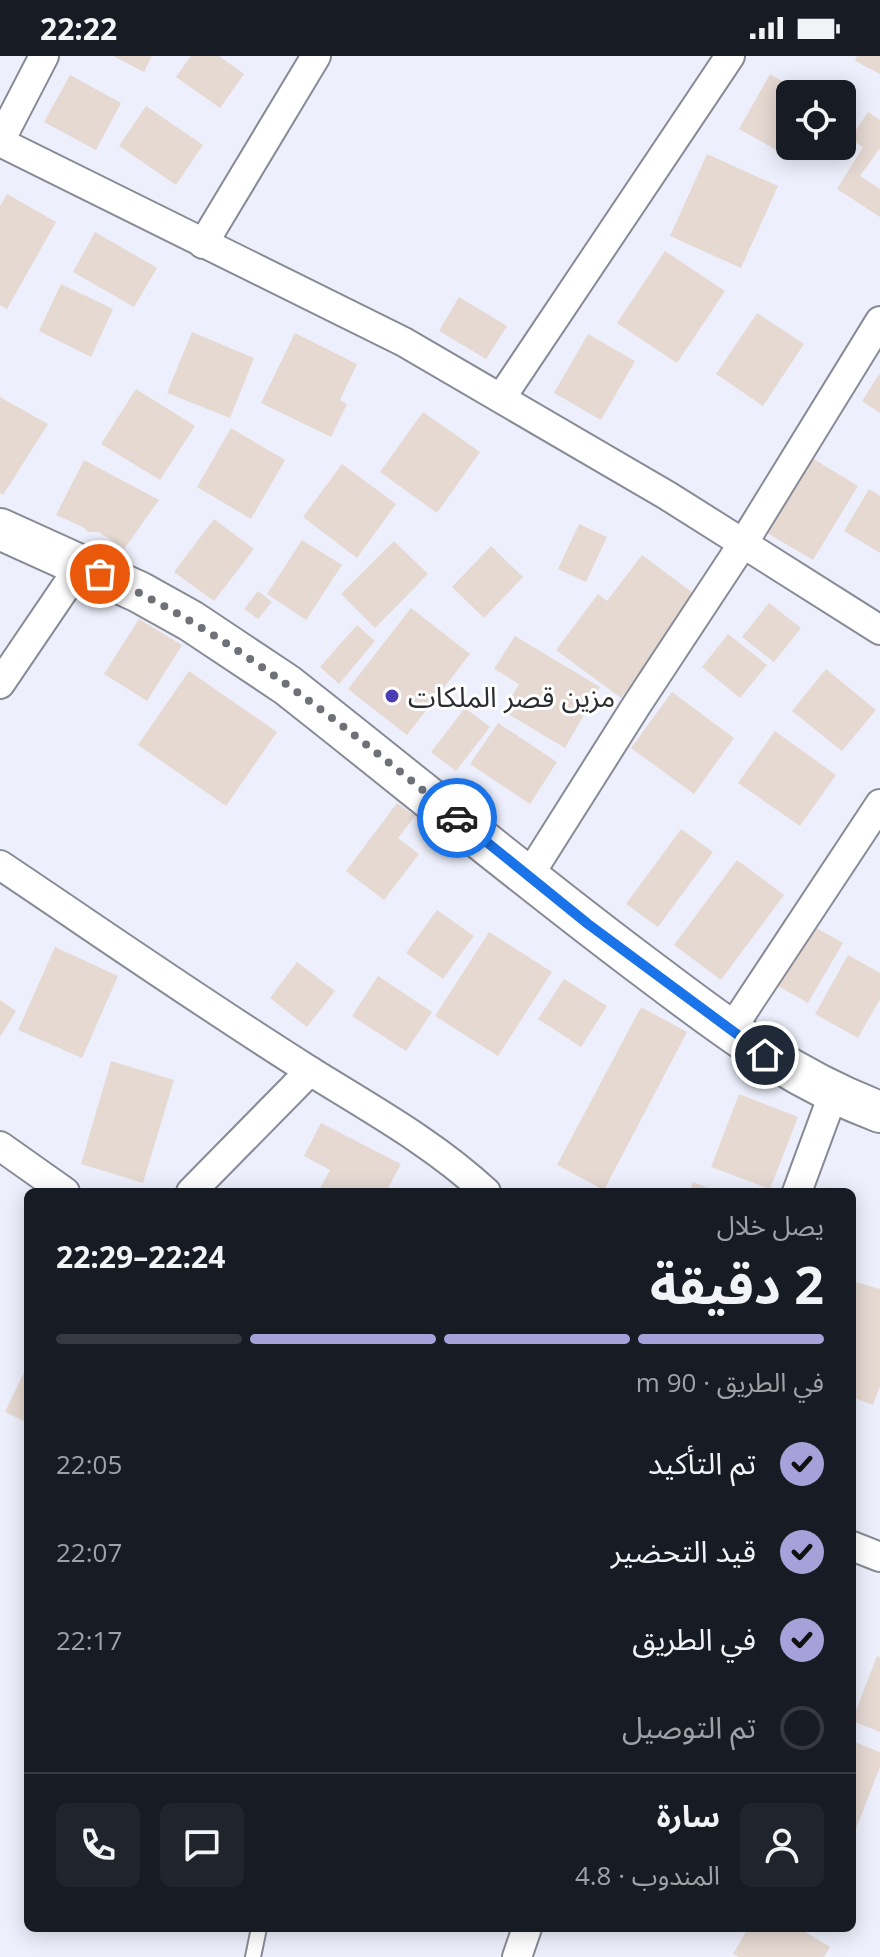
<!DOCTYPE html>
<html lang="ar">
<meta charset="utf-8">
<style>
body{margin:0;font-family:"Open Sans","Noto Sans Arabic",sans-serif;background:#20242c;color:#f1f3f6;direction:rtl;height:100vh;display:flex;flex-direction:column;font-size:30px;white-space:nowrap}
*{box-sizing:border-box;margin:0}
p{font-size:26px;color:#9ea1a6}
.icon{flex:none;width:44px;height:44px;fill:none;stroke:currentColor;stroke-width:2;stroke-linecap:round;stroke-linejoin:round}
.map{position:relative;flex:1;overflow:hidden;direction:ltr}
.panel{position:absolute;left:24px;top:1132px;width:832px;height:744px;display:flex;flex-direction:column;background:#171b24;border-radius:12px;box-shadow:0 4px 20px #0003;direction:rtl}
.panel>*{flex:none}
.fabs{position:absolute;left:776px;top:24px;display:grid;gap:16px}
.fabs a{display:grid;place-items:center;width:80px;height:80px;border-radius:12px;background:#171b24;box-shadow:0 4px 20px #0003;font-size:40px}
.pin{position:absolute;display:grid;place-items:center;width:68px;height:68px;color:#fff;margin:-34px;border:4px solid #fff;border-radius:50%;box-shadow:0 2px 8px #0007}
.courier{position:absolute;display:grid;place-items:center;width:80px;height:80px;margin:-40px;border:6px solid #1a73e8;border-radius:50%;background:#fff;color:#222;box-shadow:0 2px 10px #0007}
.summary em{font-style:normal;font-weight:700}
.summary div{display:flex;flex-direction:column-reverse}
.summary{display:flex;align-items:center;justify-content:space-between;height:136px;padding:0 32px}
h1{font-size:52px;font-weight:700;line-height:60px}
.bar{display:grid;grid-template-columns:repeat(4,1fr);gap:12px 8px;align-content:center;height:96px;padding:0 32px}
.bar i{height:10px;border-radius:6px;background:#363941}
.bar .selected{background:#a6a1d8}
.bar p{grid-column:span 4}
.line{display:flex;align-items:center;gap:20px;padding:0 32px;border-top:2px solid #363941}
.line div{flex:1}
.round{display:grid;place-items:center;flex:none;width:84px;height:84px;border-radius:12px;background:#20242c}
ol{padding:0 32px;list-style:none}
li{display:flex;align-items:center;gap:24px;height:88px}
li p{margin-inline-start:auto}
li .icon{padding:8px;border-radius:50%;background:#a6a1d8;color:#111;stroke-width:4}
li:last-child{color:#9ea1a6}
li i{width:44px;height:44px;border:4px solid #363941;border-radius:50%}
.status{display:flex;justify-content:space-between;align-items:center;height:56px;padding:0 40px;background:#171b24;direction:ltr}
.status svg{height:22px;fill:currentColor}
.map>svg:first-child{display:block}
.building{fill:#e5d9d2}
.lines{fill:none;stroke-linecap:round;stroke-linejoin:round}
.lane-casing{stroke:#888b96;stroke-width:18}
.street-casing{stroke:#888b96;stroke-width:32}
.secondary-casing{stroke:#888b96;stroke-width:44}
.lane{stroke:#fff;stroke-width:14}
.street{stroke:#fff;stroke-width:28}
.secondary{stroke:#fff;stroke-width:40}
.done{stroke:#6f7178;stroke-width:8;stroke-dasharray:0 14.4}
.route{stroke:#1a73e8;stroke-width:10}
.poi-dot{fill:#4b3db4;stroke:#fff;stroke-width:3}
.labels{text-anchor:middle;dominant-baseline:central;stroke-width:6;stroke-linejoin:round;paint-order:stroke}
.poi-label{font-size:28px;fill:#2b2d31;stroke:#fff;text-anchor:start}
</style>
<div class="status"><b>22:22</b><svg viewBox="0 0 49 12"><path d="M0 12V9h3v3zM5 12V6h3v6zM10 12V3h3v9zM15 12V0h3v12zM26 1h20v11H26zM47 4h2v5h-2z"/></svg></div>
<div class="map">
<svg width="880" height="1901" viewBox="0 0 880 1901">
<rect width="100%" height="100%" fill="#edf0fc"/>
<!-- building -->
<g class="building">
<polygon points="113,0 152,0 144,16"/>
<polygon points="191,0 219,0 244,18 220,52 176,21"/>
<polygon points="857,0 880,0 880,18 855,5"/>
<polygon points="770,18 804,38 790,38 790,90 805,90 796,105 739,73"/>
<polygon points="70,19 121,47 96,94 44,66"/>
<polygon points="146,50 203,89 176,129 119,90"/>
<polygon points="868,56 880,64 880,92 860,120 880,133 880,161 837,133 863,91 850,83"/>
<polygon points="707,98 778,130 741,212 670,180"/>
<polygon points="7,138 56,166 7,253 0,249 0,150"/>
<polygon points="95,176 157,212 134,251 73,216"/>
<polygon points="665,195 725,235 677,307 617,267"/>
<polygon points="61,228 113,253 91,301 39,275"/>
<polygon points="459,241 507,270 486,303 439,275"/>
<polygon points="757,257 804,288 763,350 716,318"/>
<polygon points="192,276 254,302 230,362 167,337"/>
<polygon points="295,277 357,308 340,344 347,348 331,381 261,347"/>
<polygon points="588,278 635,305 601,364 554,337"/>
<polygon points="880,317 880,357 862,345"/>
<polygon points="136,333 195,370 160,424 101,388"/>
<polygon points="0,341 48,368 3,439 0,437"/>
<polygon points="423,356 480,396 437,457 380,416"/>
<polygon points="231,372 285,404 251,463 197,431"/>
<polygon points="807,399 858,430 813,504 762,474"/>
<polygon points="84,404 159,444 124,493 99,476 87,476 85,472 56,459"/>
<polygon points="342,408 396,448 357,502 303,461"/>
<polygon points="869,433 880,440 880,497 844,475"/>
<polygon points="214,463 254,493 214,545 174,516"/>
<polygon points="579,468 607,481 586,526 558,513"/>
<polygon points="302,484 342,509 306,564 267,538"/>
<polygon points="394,485 428,518 375,572 341,538"/>
<polygon points="491,490 523,521 484,562 452,531"/>
<polygon points="642,499 697,540 621,642 556,594 598,538 607,545"/>
<polygon points="258,535 272,546 258,563 244,553"/>
<polygon points="769,547 801,572 774,606 742,581"/>
<polygon points="411,552 470,598 407,679 348,633"/>
<polygon points="139,563 182,589 147,645 104,618"/>
<polygon points="357,569 375,585 339,628 320,611"/>
<polygon points="728,578 767,609 740,642 702,611"/>
<polygon points="515,580 600,631 565,692 503,655 519,628 494,613"/>
<polygon points="826,613 876,654 842,695 792,655"/>
<polygon points="189,615 277,676 226,750 138,689"/>
<polygon points="672,636 734,682 694,738 631,692"/>
<polygon points="465,652 490,671 456,715 431,696"/>
<polygon points="498,667 557,706 530,748 470,708"/>
<polygon points="775,675 836,719 800,770 738,727"/>
<polygon points="397,747 415,760 398,782 419,798 384,844 346,815"/>
<polygon points="681,773 713,796 658,871 626,848"/>
<polygon points="737,804 784,839 721,924 674,889"/>
<polygon points="437,854 474,880 443,923 406,897"/>
<polygon points="806,866 843,887 808,947 771,926"/>
<polygon points="489,876 552,916 498,1000 435,960"/>
<polygon points="55,891 118,920 82,1002 18,974"/>
<polygon points="848,899 880,917 880,943 858,982 815,958"/>
<polygon points="297,906 335,935 307,971 270,942"/>
<polygon points="378,920 432,956 406,995 352,960"/>
<polygon points="564,923 607,950 581,991 538,963"/>
<polygon points="0,944 16,955 0,981"/>
<polygon points="641,951 687,976 604,1134 557,1109"/>
<polygon points="111,1005 174,1024 143,1127 81,1108"/>
<polygon points="739,1038 798,1061 770,1133 711,1111"/>
<polygon points="321,1067 401,1108 386,1136 318,1136 330,1114 304,1100"/>
<polygon points="693,1126 719,1136 689,1136"/>
<polygon points="852,1225 880,1233 880,1330 873,1349 852,1341"/>
<polygon points="28,1308 28,1367 5,1356"/>
<polygon points="877,1600 880,1601 880,1676 852,1665"/>
<polygon points="852,1685 880,1696 880,1711 852,1783"/>
<polygon points="748,1872 799,1872 830,1891 824,1901 739,1901 733,1898"/>
</g>
<g class="lines">
<defs>
<polyline id="lane" points="253,1901 259,1872"/>
<g id="street">
<polyline points="0,85 44,0"/>
<polyline points="0,86 404,286 668,440 880,574"/>
<polyline points="203,188 316,0"/>
<polyline points="501,342 730,0"/>
<polyline points="0,628 80,510"/>
<path d="M0,809C103,878 205,949 310,1015C371,1053 433,1087 486,1136"/>
<polyline points="528,821 636,650 744,486 880,265"/>
<polyline points="730,975 880,748"/>
<polyline points="0,1090 65,1136"/>
<polyline points="191,1136 310,1015"/>
<polyline points="797,1136 834,1036"/>
<polyline points="852,1490 880,1501"/>
<polyline points="517,1901 527,1872"/>
</g>
<path id="secondary" d="M0,473L139,536L191,565L287,629C403,720 516,814 634,903C714,963 784,1020 880,1056"/>
</defs>
<!-- lane casing -->
<use href="#lane" class="lane-casing"/>
<!-- street casing -->
<use href="#street" class="street-casing"/>
<!-- secondary casing -->
<use href="#secondary" class="secondary-casing"/>
<!-- lane -->
<use href="#lane" class="lane"/>
<!-- street -->
<use href="#street" class="street"/>
<!-- secondary -->
<use href="#secondary" class="secondary"/>
</g>
<g class="lines">
<!-- done -->
<path class="done" d="M100,518C231,577 346,671 457,762"/>
<!-- route -->
<polyline class="route" points="457,762 588,868 765,999"/>
</g>
<!-- markers -->
<circle class="poi-dot" cx="392" cy="640" r="8"/>
<g class="labels">
<!-- poi labels -->
<g class="poi-label">
<text x="408" y="640">مزين قصر الملكات</text>
</g>
</g>
</svg>
<div class="fabs">
<a><svg class="icon" aria-label="locate" viewBox="0 0 24 24"><circle cx="12" cy="12" r="6"/><path d="M12 2v4M12 18v4M2 12h4M18 12h4"/></svg></a>
</div>
<div class="pin" style="left:100px;top:518px;background:#ea580c"><svg class="icon" aria-label="bag" viewBox="0 0 24 24"><path d="M5 8h14l-1 12H6zM9 8a3 3 0 0 1 6 0"/></svg></div>
<div class="pin" style="left:765px;top:999px;background:#1f2937"><svg class="icon" aria-label="home" viewBox="0 0 24 24"><path d="M3 11l9-7 9 7M6 9v11h12V9"/></svg></div>
<div class="courier" style="left:457px;top:762px"><svg class="icon" aria-label="car" viewBox="0 0 24 24"><path d="M5 17H2v-5l4-1 3-4h7l3 4 3 1v5h-3M9 17h6M6 11h13"/><circle cx="7" cy="17" r="2"/><circle cx="17" cy="17" r="2"/></svg></div>
<section class="panel">
<div class="summary"><div><h1>2 دقيقة</h1><p>يصل خلال</p></div><em>22:24–22:29</em></div>
<div class="bar"><i class="selected"></i><i class="selected"></i><i class="selected"></i><i></i><p>في الطريق · 90 m</p></div>
<ol>
<li><svg class="icon" aria-label="check" viewBox="0 0 24 24"><path d="M5 12l5 5 9-10"/></svg>تم التأكيد<p>22:05</p></li>
<li><svg class="icon" aria-label="check" viewBox="0 0 24 24"><path d="M5 12l5 5 9-10"/></svg>قيد التحضير<p>22:07</p></li>
<li><svg class="icon" aria-label="check" viewBox="0 0 24 24"><path d="M5 12l5 5 9-10"/></svg>في الطريق<p>22:17</p></li>
<li><i></i>تم التوصيل</li>
</ol>
<div class="line" style="height:144px"><a class="round"><svg class="icon" aria-label="person" viewBox="0 0 24 24"><circle cx="12" cy="8" r="4"/><path d="M4 21q1-7 8-7t8 7"/></svg></a><div><b>سارة</b><p>المندوب · 4.8</p></div><a class="round"><svg class="icon" aria-label="chat" viewBox="0 0 24 24"><path d="M4 5h16v11H9l-5 4z"/></svg></a><a class="round"><svg class="icon" aria-label="phone" viewBox="0 0 24 24"><path d="M5 4h4l2 5-3 2q2 4 5 5l2-3 5 2v4C11 20 4 13 5 4z"/></svg></a></div>
</section>
</div>
